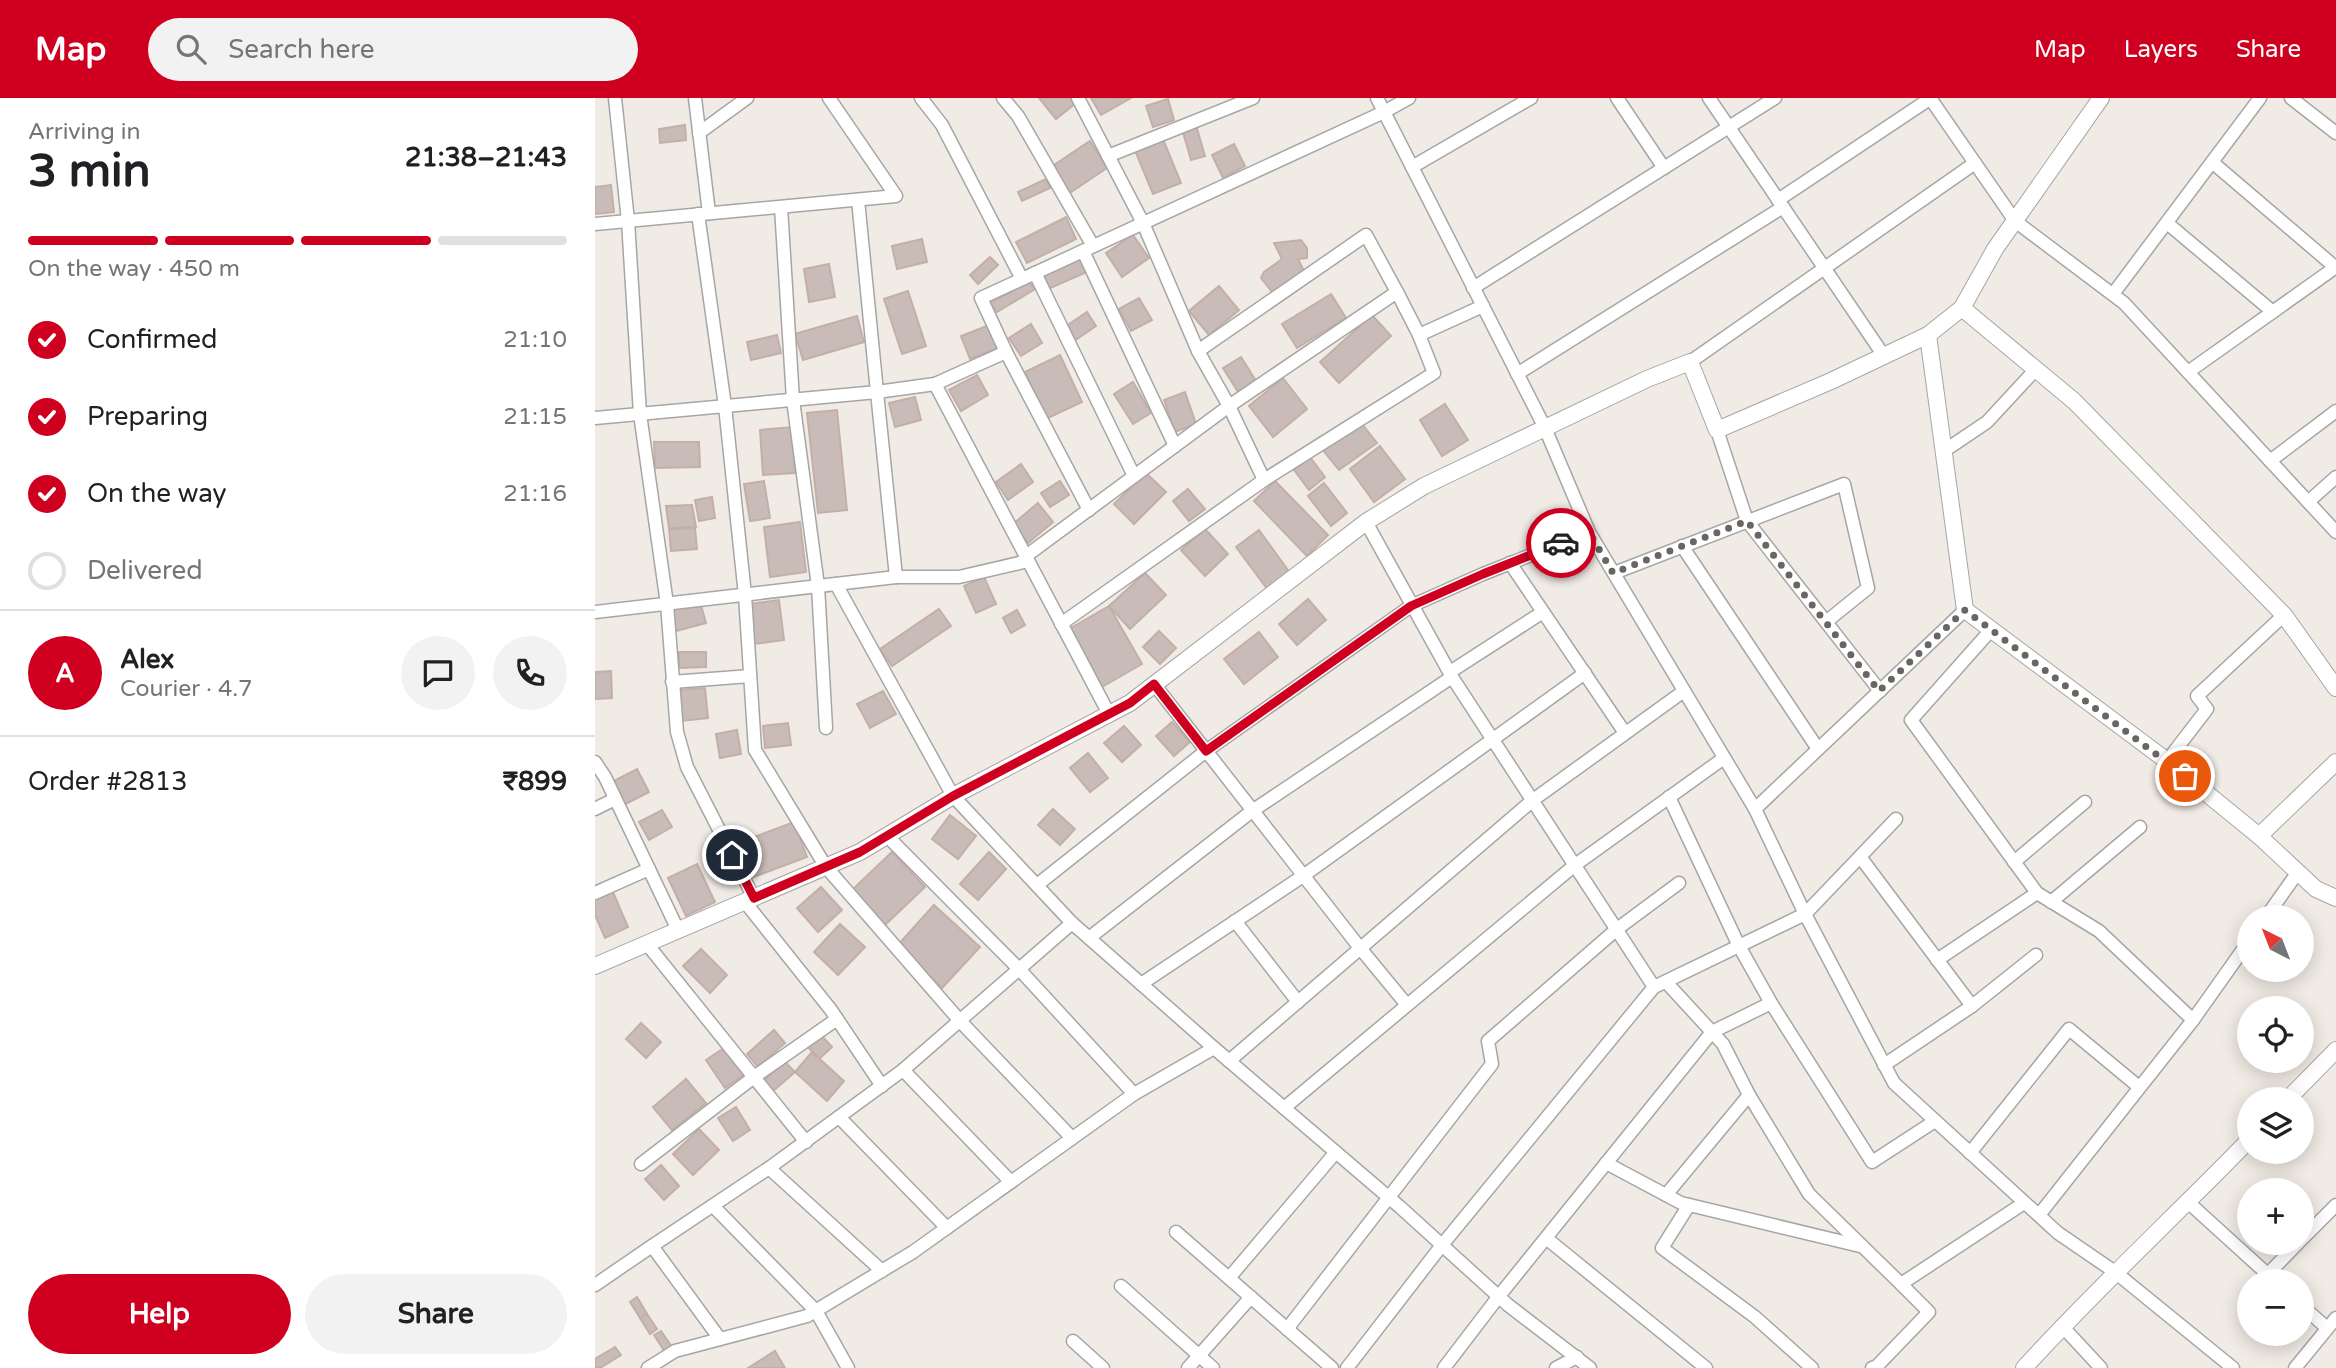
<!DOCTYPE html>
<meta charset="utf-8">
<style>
body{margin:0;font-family:"Varela Round",sans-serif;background:#f2f2f2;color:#202124;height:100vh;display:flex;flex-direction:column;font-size:26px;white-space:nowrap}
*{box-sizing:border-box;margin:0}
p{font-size:23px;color:#757577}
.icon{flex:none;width:38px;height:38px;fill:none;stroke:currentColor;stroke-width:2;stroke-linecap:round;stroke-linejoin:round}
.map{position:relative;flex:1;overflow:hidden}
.details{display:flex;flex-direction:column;background:#fff;width:595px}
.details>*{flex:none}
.needle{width:46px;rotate:318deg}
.buttons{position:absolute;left:1642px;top:807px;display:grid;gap:14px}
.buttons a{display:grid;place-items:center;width:77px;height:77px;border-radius:50%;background:#fff;box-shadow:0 4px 18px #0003;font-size:35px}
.pin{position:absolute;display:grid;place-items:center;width:60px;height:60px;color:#fff;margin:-30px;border:4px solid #fff;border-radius:50%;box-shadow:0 2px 7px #0007}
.courier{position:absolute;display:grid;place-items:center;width:70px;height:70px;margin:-35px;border:5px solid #cf001f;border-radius:50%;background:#fff;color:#222;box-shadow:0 2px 9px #0007}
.headline em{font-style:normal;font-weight:800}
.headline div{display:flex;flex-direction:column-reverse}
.headline{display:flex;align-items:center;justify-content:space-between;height:119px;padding:0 28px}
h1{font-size:46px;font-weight:800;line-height:52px}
.bar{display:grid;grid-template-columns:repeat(4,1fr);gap:10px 7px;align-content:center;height:84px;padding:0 28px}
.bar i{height:9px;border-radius:5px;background:#e0e0e0}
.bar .current{background:#cf001f}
.bar p{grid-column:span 4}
.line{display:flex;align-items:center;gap:18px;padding:0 28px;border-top:2px solid #e0e0e0}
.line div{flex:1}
.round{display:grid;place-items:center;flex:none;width:74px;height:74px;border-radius:37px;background:#f2f2f2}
ol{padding:0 28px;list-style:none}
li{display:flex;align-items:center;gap:21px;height:77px}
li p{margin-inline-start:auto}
li .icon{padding:7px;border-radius:50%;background:#cf001f;color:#fff;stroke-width:4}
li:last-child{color:#757577}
li i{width:38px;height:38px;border:4px solid #e0e0e0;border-radius:50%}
.primary-button{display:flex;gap:14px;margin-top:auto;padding:14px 28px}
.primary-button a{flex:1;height:80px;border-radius:42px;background:#cf001f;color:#fff;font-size:28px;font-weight:800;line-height:80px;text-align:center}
.primary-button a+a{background:#f2f2f2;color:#202124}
header{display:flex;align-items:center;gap:42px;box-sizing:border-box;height:98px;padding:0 35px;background:#cf001f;color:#fff}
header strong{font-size:33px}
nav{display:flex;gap:38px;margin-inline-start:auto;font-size:24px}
.search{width:490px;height:63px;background:#f2f2f2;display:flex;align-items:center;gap:18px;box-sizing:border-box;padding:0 24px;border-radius:38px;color:#757577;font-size:26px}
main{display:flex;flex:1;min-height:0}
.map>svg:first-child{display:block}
.building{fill:#c9bcb8;stroke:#c4afa6;stroke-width:2}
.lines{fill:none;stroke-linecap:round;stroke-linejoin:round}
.minor-casing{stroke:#a6a6a6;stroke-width:15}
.tertiary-casing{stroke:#a6a6a6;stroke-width:18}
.minor{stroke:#fff;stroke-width:12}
.tertiary{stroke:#fff;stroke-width:16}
.done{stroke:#686664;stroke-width:7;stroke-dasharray:0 12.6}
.route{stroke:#cf001f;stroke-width:9}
</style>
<header>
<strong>Map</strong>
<div class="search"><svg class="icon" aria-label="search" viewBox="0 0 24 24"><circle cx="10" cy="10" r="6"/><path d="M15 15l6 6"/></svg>Search here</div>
<nav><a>Map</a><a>Layers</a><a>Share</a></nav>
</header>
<main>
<section class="details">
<div class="headline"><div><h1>3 min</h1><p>Arriving in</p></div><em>21:38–21:43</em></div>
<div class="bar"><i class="current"></i><i class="current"></i><i class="current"></i><i></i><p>On the way · 450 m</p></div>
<ol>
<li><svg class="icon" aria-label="check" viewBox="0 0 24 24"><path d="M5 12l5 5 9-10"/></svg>Confirmed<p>21:10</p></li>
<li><svg class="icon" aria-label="check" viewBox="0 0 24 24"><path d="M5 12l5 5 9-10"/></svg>Preparing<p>21:15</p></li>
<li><svg class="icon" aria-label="check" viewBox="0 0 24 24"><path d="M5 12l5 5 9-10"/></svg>On the way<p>21:16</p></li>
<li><i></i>Delivered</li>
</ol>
<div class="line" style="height:126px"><b class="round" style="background:#cf001f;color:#fff">A</b><div><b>Alex</b><p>Courier · 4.7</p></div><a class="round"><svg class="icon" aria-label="chat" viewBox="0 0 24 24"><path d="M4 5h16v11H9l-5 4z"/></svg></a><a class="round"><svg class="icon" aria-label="phone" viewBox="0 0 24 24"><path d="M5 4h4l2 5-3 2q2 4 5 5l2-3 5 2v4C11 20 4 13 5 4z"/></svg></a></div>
<div class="line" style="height:91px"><div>Order #2813</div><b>₹899</b></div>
<div class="primary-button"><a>Help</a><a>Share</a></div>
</section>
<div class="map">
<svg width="1741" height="1270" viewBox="0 0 1741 1270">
<rect width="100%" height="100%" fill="#f1ebe5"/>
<!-- building -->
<g class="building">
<polygon points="444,0 478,0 481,5 461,21"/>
<polygon points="496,0 536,0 506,17"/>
<polygon points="573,1 579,22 558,29 551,8"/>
<polygon points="90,27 91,42 65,45 64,31"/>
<polygon points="601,27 610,58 596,62 587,31"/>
<polygon points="567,39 586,85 558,96 539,50"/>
<polygon points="495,43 512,70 473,96 456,69"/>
<polygon points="639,46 650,68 628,80 617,57"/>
<polygon points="451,81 455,90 427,103 423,94"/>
<polygon points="16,87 19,114 0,116 0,89"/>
<polygon points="471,119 481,141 432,165 421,144"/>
<polygon points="538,137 554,160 527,179 511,155"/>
<polygon points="327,141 332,164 302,171 297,148"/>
<polygon points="706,142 712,150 712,160 703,161 709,173 677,194 666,180 669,174 687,161 679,145"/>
<polygon points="395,159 403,167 383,186 375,177"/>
<polygon points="487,159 494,173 451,192 444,177"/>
<polygon points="234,166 240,199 214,204 209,171"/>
<polygon points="434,184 440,191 402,214 395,205"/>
<polygon points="624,188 644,212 614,237 594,213"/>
<polygon points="313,193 331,248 307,256 289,201"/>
<polygon points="736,196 751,220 702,250 687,226"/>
<polygon points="544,200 557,222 536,233 524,211"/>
<polygon points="492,214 501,228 479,243 470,229"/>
<polygon points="777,217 796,238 744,285 725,264"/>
<polygon points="262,218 269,244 208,262 200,236"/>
<polygon points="436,226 447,245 426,258 414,240"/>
<polygon points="394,227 403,250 375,261 366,238"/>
<polygon points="182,237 186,255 156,262 152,244"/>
<polygon points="465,257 487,304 451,321 430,274"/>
<polygon points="646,259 661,283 643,294 628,270"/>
<polygon points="382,277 393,297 366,313 354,292"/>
<polygon points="688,280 712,311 678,339 654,308"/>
<polygon points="538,284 556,315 538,326 519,296"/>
<polygon points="590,294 601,326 580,334 569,302"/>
<polygon points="320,299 326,322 300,329 294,305"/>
<polygon points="850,306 873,342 847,358 825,322"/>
<polygon points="242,312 252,412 223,415 212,315"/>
<polygon points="767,326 782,345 744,372 727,351"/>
<polygon points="197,329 200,375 168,377 165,332"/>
<polygon points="59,344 104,344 105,369 60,370"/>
<polygon points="785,348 810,381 779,404 755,371"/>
<polygon points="715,359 730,379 714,392 699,372"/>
<polygon points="426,366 438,384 413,402 401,384"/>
<polygon points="551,375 571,394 539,426 519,406"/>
<polygon points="169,383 175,420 155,423 149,386"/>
<polygon points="465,383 474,397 455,409 446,395"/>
<polygon points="680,383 733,437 712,458 659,403"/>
<polygon points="729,385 752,415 736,428 713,398"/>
<polygon points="593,391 610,411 594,423 578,403"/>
<polygon points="117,399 120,420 104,423 100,402"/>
<polygon points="443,405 458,424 433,445 418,426"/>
<polygon points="97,407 101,429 74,430 71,408"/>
<polygon points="205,424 211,474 175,479 169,429"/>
<polygon points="100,430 102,451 76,453 74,431"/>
<polygon points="610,431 633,456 610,478 586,452"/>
<polygon points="664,432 695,475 673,492 641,449"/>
<polygon points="550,475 571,497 535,531 514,508"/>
<polygon points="389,479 401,506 381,515 369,488"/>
<polygon points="104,500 111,525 81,533 74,508"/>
<polygon points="713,501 731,522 702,547 684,526"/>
<polygon points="184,502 189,542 159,546 154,506"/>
<polygon points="514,508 547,566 507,589 474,531"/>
<polygon points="344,511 356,528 297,568 285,551"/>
<polygon points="422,512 430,527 416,535 408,520"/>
<polygon points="564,533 581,550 565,566 548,549"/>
<polygon points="664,534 683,559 649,586 629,561"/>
<polygon points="84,554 111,554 111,569 84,570"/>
<polygon points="16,573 17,600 0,601 0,574"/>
<polygon points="110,590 113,620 86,623 83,592"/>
<polygon points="288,593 301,616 275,630 262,606"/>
<polygon points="577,624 595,644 579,658 561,638"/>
<polygon points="193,625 196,647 170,650 168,628"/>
<polygon points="529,628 546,647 527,664 509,645"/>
<polygon points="142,632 146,656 125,660 121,636"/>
<polygon points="493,655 513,680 495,694 475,670"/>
<polygon points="42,671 54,694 27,708 15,685"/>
<polygon points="458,711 480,731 465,747 443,727"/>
<polygon points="67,712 77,729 54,742 44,724"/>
<polygon points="355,717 381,738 363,761 337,741"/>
<polygon points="199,724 212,759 156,780 143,745"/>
<polygon points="297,754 330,789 289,828 256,793"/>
<polygon points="394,754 411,771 383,802 365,786"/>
<polygon points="102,766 120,804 91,818 73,780"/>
<polygon points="226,789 247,812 223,834 202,810"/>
<polygon points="17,792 33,829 10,840 0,817 0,800"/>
<polygon points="339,807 385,849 347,890 302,848"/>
<polygon points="245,826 270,849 243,877 219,854"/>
<polygon points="106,851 132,877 115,895 88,868"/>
<polygon points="46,925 66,944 51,960 31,941"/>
<polygon points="179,932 190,945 163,969 152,956"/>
<polygon points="225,936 237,949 224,961 212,948"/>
<polygon points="132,948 151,975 130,990 111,962"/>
<polygon points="217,954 249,983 232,1003 200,974"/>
<polygon points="190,964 200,974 177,994 168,983"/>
<polygon points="91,981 111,1005 77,1032 58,1009"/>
<polygon points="141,1009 155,1032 138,1043 123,1020"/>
<polygon points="104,1031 124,1052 98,1077 78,1056"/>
<polygon points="66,1067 84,1088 69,1102 50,1081"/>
<polygon points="42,1199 52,1216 45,1220 35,1204"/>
<polygon points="52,1216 62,1231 55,1236 45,1220"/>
<polygon points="66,1233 77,1249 70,1254 59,1237"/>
<polygon points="20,1249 26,1257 5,1270 0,1270 0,1261"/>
<polygon points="180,1253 190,1270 153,1270"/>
</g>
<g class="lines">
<defs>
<g id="minor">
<polyline points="20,0 33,123 45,316 72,506 82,634 92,669 159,800"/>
<polyline points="100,0 114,115"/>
<polyline points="326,0 347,27 427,181"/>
<polyline points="408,0 423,18 498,148"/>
<polyline points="782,0 950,330 994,434"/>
<polyline points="1022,0 1069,70"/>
<polyline points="1114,0 1289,258"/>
<polyline points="1335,0 1420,123 1529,205 1741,434"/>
<polyline points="1696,0 1741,35"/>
<polyline points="104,35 152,0"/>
<polyline points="513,58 658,0"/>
<polyline points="1617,64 1740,169"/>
<polyline points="817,69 936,0"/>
<polyline points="1183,102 1336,0"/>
<polyline points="186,109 198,302 223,488 231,630"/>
<polyline points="103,116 130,308 150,497 160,652 231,769 365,923 477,1040"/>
<polyline points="1572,125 1678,214"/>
<polyline points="0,126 301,98 234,0"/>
<polyline points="488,153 580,348"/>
<polyline points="440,175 539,378"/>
<polyline points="878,190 1180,0"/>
<polyline points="1518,196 1665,0"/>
<polyline points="603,253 771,137 802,194"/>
<polyline points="411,254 494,412"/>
<polyline points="1095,264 1380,65"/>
<polyline points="1593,274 1741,169"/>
<polyline points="922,276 1188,109"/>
<polyline points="340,286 411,254 386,200 789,14 814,0"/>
<polyline points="0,320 282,294 263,102"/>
<polyline points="1122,332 1152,423 1285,593"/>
<polyline points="1349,353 1392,324 1441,271"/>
<polyline points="1675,363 1741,313"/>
<polyline points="669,382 839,275 824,237 888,208"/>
<polyline points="1713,404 1741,379"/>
<polyline points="771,424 857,579 1059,889"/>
<polyline points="1087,448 1223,651"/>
<polyline points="431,458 634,308 802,194 824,237"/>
<polyline points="915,465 1030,635"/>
<polyline points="1019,475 1249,386 1273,490 1232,523"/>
<polyline points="301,479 364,479 433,463"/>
<polyline points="241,486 358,698 477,825 619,950 805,1109 913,1207 995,1270"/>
<polyline points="0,514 301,479 282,294 340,286 514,616"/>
<polyline points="466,526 669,382 634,308 603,253 548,125 483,0"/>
<polyline points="1396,532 1316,622 1442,795 1504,833 1598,922 1654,843"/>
<polyline points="855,574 948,514"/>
<polyline points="77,584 155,578"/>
<polyline points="559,586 765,850 812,907"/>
<polyline points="1572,663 1612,611 1602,598 1689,517"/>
<polyline points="0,664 10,679 83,832"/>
<polyline points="1074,699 1144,848 1176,905"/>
<polyline points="0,711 20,701"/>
<polyline points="1160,711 1370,512"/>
<polyline points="292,738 424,871 539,996"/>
<polyline points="1266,760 1377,908"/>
<polyline points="1419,764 1490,704"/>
<polyline points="442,787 611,653 816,508 888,476 994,434 1160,711 1210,816 1299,985 1463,1135 1520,1174 1638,1270"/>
<polyline points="0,795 54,771"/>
<polyline points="150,804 236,912 287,988"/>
<polyline points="1456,804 1545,729"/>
<polyline points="1671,819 1703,774"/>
<polyline points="640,823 703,904"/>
<polyline points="494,840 657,713 857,579"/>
<polyline points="52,846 211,1044"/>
<polyline points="1342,862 1442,795"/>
<polyline points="546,886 708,778 990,575"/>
<polyline points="634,963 938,702 1089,593"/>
<polyline points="1289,967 1377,908 1441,857"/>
<polyline points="308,972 416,1084"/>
<polyline points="689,1010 980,767 1129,660"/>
<polyline points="244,1019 352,1130"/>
<polyline points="1340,1023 1277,1064 1176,905 1117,934 1128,946 1154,997 1214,1096 1306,1186 1429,1105"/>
<polyline points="1375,1055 1474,931 1544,989"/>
<polyline points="1011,1065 1086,1105 1265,1148"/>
<polyline points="46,1066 159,979 242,921"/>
<polyline points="1071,1097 1154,997"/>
<polyline points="1593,1104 1680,1183"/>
<polyline points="1094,1107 1067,1150 1160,1219 1217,1270"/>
<polyline points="118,1108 221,1213 253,1270"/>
<polyline points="1444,1117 1598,922"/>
<polyline points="581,1134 737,1270"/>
<polyline points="951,1140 1111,1270"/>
<polyline points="1706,1142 1741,1107"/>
<polyline points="287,1173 174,1070 308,972 477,825"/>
<polyline points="1673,1176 1704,1144"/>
<polyline points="634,1180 741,1054"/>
<polyline points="0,1187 57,1148"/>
<polyline points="526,1188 618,1270"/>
<polyline points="1706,1207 1732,1230"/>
<polyline points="1467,1228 1506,1270"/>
<polyline points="692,1231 897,966 893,943 1022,831 1084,785"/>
<polyline points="125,1241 57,1148 174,1070"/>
<polyline points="478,1243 508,1270"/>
<polyline points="53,1270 80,1253 212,1218 318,1154 539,996 619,950"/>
<polyline points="593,1270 656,1199"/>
<polyline points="752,1270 847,1147 1059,889 1210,816 1301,721"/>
<polyline points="849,1270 904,1198 1117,934 1071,884"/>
<polyline points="961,1270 982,1259"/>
<polyline points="1277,1270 1282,1268 1334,1214 1306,1186"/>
<polyline points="1700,1270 1741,1220"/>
</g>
<g id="tertiary">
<polyline points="1367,210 1479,303 1689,517 1741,590"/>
<polyline points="1333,237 1370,512 1572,663 1664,738 1721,791 1741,800"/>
<polyline points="1664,738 1741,664"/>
<polyline points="0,868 265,754 358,698 535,605 771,424 829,388 1052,281 1095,264 1122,332 1236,283 1333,237 1367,210 1400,151 1506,0"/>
<polyline points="1693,1001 1741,952"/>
<path d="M1429,1270C1501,1191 1579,1119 1654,1042"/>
</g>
</defs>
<!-- minor casing -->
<use href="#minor" class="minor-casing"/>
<!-- tertiary casing -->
<use href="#tertiary" class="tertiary-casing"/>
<!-- minor -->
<use href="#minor" class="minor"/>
<!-- tertiary -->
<use href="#tertiary" class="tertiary"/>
</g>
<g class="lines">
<!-- done -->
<polyline class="done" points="966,445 994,434 1018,475 1152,423 1284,593 1370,512 1590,678"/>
<!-- route -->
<polyline class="route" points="137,757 159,800 265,754 358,698 535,605 559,586 611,653 816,508 888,476 966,445"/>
</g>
</svg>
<div class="buttons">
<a><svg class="needle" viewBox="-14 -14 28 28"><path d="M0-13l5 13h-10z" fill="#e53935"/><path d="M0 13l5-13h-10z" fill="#757577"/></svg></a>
<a><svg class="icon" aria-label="locate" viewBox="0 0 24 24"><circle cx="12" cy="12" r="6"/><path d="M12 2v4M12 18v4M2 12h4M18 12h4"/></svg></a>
<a><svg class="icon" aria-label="layers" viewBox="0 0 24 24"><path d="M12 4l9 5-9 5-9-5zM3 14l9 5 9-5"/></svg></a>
<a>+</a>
<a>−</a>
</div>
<div class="pin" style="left:1590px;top:678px;background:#ea580c"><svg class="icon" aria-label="bag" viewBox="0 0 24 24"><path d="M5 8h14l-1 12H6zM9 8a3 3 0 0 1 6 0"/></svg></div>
<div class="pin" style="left:137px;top:757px;background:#1f2937"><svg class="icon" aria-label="home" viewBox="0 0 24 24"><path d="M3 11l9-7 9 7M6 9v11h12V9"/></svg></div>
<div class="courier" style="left:966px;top:445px"><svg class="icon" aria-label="car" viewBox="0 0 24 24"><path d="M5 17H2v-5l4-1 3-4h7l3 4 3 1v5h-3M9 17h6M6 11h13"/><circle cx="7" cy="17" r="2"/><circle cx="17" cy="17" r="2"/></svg></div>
</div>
</main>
